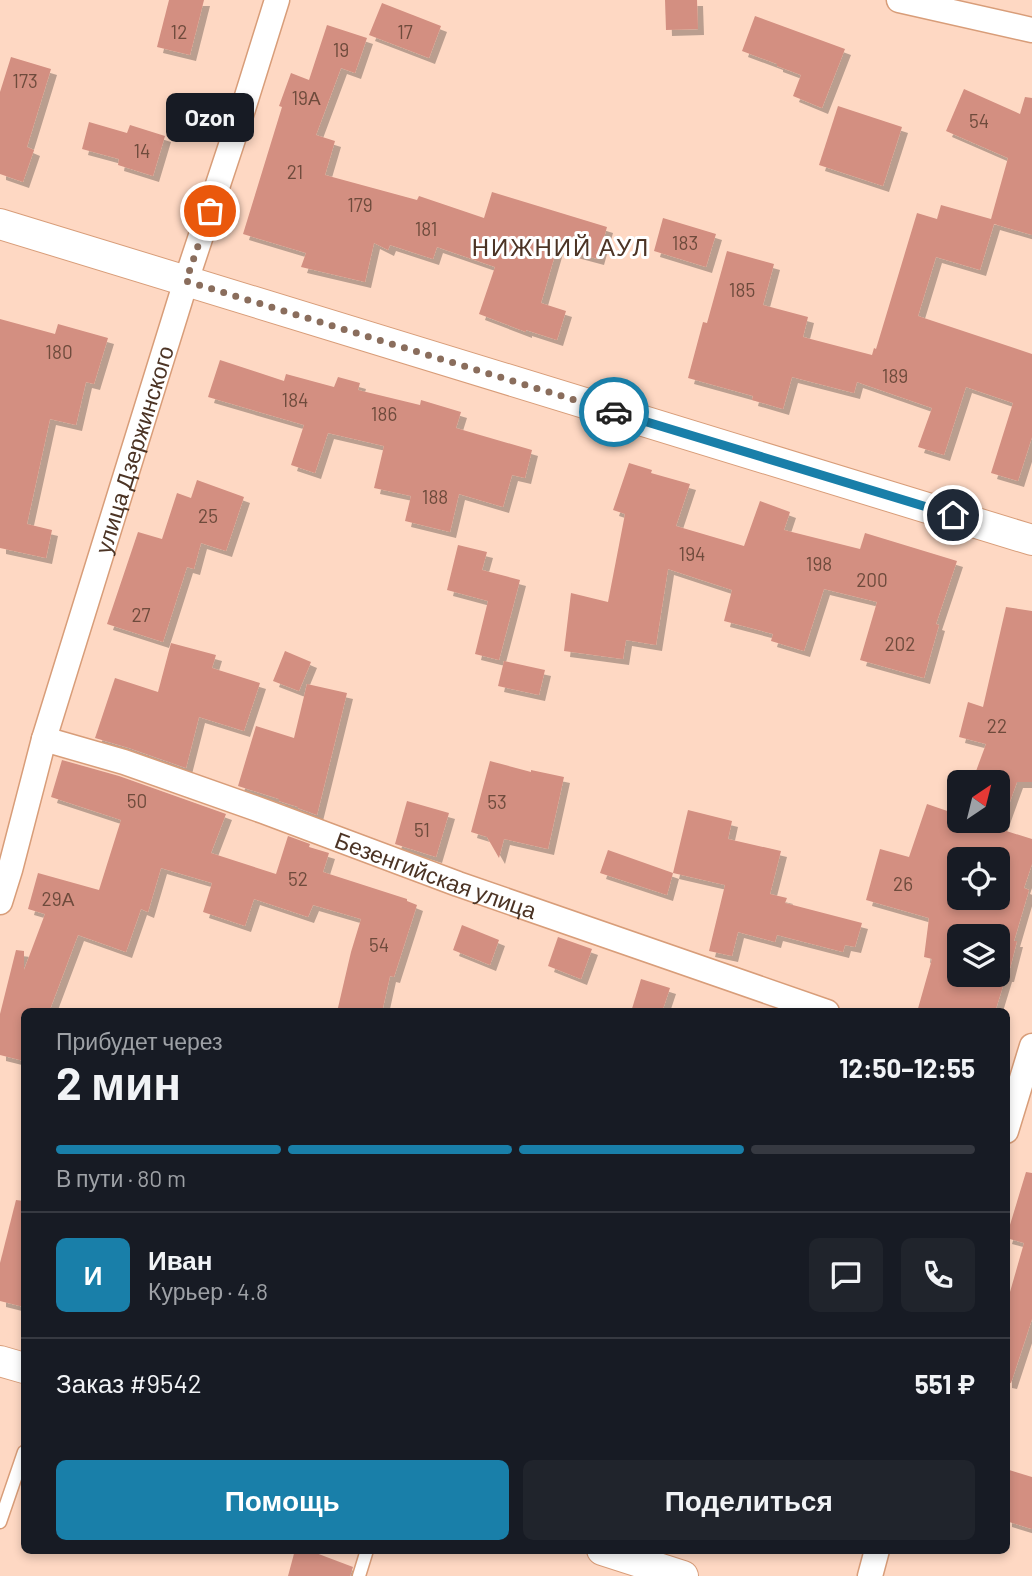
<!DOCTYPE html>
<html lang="ru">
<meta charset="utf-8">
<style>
body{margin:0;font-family:Barlow,sans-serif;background:#20242c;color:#f1f3f6;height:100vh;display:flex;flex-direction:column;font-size:26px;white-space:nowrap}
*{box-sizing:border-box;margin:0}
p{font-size:23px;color:#9ea1a6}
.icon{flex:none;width:38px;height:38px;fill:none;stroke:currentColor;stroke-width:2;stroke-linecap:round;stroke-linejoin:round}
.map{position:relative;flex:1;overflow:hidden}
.drawer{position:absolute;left:21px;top:1008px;width:989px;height:546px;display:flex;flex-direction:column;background:#171b24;border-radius:10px;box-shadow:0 4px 10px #0003}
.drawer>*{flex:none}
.needle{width:46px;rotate:35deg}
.buttons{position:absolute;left:947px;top:770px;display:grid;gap:14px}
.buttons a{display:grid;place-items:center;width:63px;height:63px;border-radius:10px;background:#171b24;box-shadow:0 4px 10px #0003;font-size:35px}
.pin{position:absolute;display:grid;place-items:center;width:60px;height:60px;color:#fff;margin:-30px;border:4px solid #fff;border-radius:50%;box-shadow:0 2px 7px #0007}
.courier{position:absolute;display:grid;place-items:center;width:70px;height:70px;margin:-35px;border:5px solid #197fa9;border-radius:50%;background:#fff;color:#222;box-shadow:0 2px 9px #0007}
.bubble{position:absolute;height:49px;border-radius:10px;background:#171b24;box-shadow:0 4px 10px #0003;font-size:23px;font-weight:700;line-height:49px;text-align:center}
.head em{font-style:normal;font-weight:700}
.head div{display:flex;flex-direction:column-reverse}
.head{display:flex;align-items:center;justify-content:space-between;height:119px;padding:0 35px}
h1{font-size:46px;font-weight:700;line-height:52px}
.bar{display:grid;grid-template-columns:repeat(4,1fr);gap:10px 7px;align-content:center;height:84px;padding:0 35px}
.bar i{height:9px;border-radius:5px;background:#363941}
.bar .current{background:#197fa9}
.bar p{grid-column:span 4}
.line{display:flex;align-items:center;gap:18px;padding:0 35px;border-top:2px solid #363941}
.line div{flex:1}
.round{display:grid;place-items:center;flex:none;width:74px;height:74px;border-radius:10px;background:#20242c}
.action{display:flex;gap:14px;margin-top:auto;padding:14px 35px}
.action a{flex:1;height:80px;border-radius:10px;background:#197fa9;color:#fff;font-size:28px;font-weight:700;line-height:80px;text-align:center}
.action a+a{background:#20242c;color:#f1f3f6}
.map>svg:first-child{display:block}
.building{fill:#d38f81;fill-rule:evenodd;filter:url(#shadow)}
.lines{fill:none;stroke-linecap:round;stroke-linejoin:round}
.service-casing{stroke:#d89d79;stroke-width:15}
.minor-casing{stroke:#d89d79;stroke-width:27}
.tertiary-casing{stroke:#d89d79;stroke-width:32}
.service{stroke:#fff;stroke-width:12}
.minor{stroke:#fff;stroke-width:24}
.tertiary{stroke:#fff;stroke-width:30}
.done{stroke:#8a6d5c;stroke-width:7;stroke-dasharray:0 12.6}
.route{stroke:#197fa9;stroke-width:9}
.labels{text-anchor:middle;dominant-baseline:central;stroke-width:6;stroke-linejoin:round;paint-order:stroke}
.number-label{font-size:19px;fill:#6e4b3c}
.street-label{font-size:23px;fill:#4c3425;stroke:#fff}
.neighbourhood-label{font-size:24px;letter-spacing:2px;fill:#4c3425;stroke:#fff}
</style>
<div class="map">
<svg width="1032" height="1576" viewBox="0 0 1032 1576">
<defs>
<filter id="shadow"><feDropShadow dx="6" dy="6" stdDeviation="0" flood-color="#0004"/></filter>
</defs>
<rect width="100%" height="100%" fill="#fed8c3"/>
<!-- building -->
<g class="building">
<polygon points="169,0 204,0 190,55 157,47"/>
<polygon points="665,0 697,0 698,29 666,30"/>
<polygon points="382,3 441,26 429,58 369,35"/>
<polygon points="755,16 845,49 822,108 793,96 801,75 777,66 777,64 742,51"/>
<polygon points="327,25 367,38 355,73 341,68 316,135 335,141 325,175 417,200 419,196 484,218 492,192 607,227 598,259 557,248 541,303 566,311 557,340 526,330 526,332 479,314 495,267 437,247 433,259 390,245 388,250 374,243 365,282 301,267 306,253 243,234 282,107 279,106 291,73 309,80"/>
<polygon points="11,57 51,69 27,147 34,150 23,182 0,174 0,92"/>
<polygon points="964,89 1020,114 1025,97 1032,98 1032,235 994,224 980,270 936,257 918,316 1032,354 1032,437 1018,481 991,473 1013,403 966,387 944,455 918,447 932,408 857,382 854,393 792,377 783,409 752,400 753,396 688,378 703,322 707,323 727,251 774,264 763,305 808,317 803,337 872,355 874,348 876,349 917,213 937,219 941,205 991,219 1008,158 946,131"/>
<polygon points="838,106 902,127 883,186 819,165"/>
<polygon points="89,122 127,133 130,125 165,136 153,176 118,165 119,159 82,149"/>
<polygon points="663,218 716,234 706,267 654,251"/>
<polygon points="0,319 55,334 58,324 108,338 94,384 86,382 76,425 50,419 27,524 52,530 46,558 0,548"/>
<polygon points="220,360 284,381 286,374 334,387 338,377 360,383 358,390 420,405 421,400 461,412 456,428 532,450 525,478 512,475 503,507 459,494 450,532 405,521 411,496 374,488 384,446 328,433 315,473 291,465 304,425 208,397"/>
<polygon points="629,463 652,470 651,473 690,484 676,526 744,546 760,501 790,512 784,530 860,549 865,533 957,561 936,624 939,625 924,678 860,660 877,602 824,589 804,651 771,641 773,634 724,621 732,590 668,569 656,645 626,640 623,659 564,651 571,593 608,602 625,514 613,510"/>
<polygon points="197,480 244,497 226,551 201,543 194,569 187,567 163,642 107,624 138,532 162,539 177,493 191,498"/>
<polygon points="458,545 487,552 482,570 520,580 499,660 475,654 488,601 447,590"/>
<path d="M1006,607L1032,611V782H1017L1000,829L1032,839V864L1024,888L1029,890L1014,941H1017L1008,976H1006L995,1012H917L932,959L924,957L929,918L866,900L880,849L909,857L927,804L959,815V821H998V782H972L986,744L959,737L968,702L983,707ZM959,859H998V898H959ZM959,936H998V975H959Z"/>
<polygon points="171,643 216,655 212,668 260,683 244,731 199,717 186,768 129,748 95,738 115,678 158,692"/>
<polygon points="285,651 311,662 299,691 273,681"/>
<polygon points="504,661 545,670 539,695 498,686"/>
<polygon points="307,684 347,693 317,815 298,808 298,807 279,801 279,799 238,786 256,726 294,738"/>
<polygon points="62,760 119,776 226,814 211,853 276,874 288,836 310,844 309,847 329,853 323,872 407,899 407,901 417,905 394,977 390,976 382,1012 337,1012 351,952 361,919 313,905 308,917 254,899 245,926 203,912 212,883 161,868 148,912 141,909 126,952 78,935 49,1012 24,1012 24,1061 0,1055 0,1014 16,950 24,951 24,970 45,914 28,909 38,873 99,890 121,820 51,797"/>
<polygon points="490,761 531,772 531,770 564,777 548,849 504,839 499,858 487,837 471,832"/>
<polygon points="407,801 449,813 436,857 395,844"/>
<polygon points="688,810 732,821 728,839 781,851 770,894 787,898 785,903 862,923 855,947 845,945 843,952 777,935 775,942 738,932 732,956 709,951 725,885 673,873"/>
<polygon points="608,850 673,873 667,895 600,873"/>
<polygon points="462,925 499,940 490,965 453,950"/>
<polygon points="558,937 592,949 581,979 548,966"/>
<polygon points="641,979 670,988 662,1012 631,1012"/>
<polygon points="1026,1172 1032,1173 1032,1319 1011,1383 1006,1382 1006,1306 1024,1243 1006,1238"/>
<polygon points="16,1200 24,1201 24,1307 0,1301 0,1263"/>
<polygon points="1006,1469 1032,1477 1032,1529 1006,1521"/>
<polygon points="295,1550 308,1550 353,1567 350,1576 288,1576"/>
</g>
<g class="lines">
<defs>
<g id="service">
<polyline points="0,1522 24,1452"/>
<polyline points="359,1576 367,1550"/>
</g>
<g id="minor">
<polyline points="899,0 1032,30"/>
<path id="s1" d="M44,739L124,762L263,811L458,884L827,1012"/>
<path id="s2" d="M0,902L10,870L44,739L186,281L243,109L277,0"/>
<polyline points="1006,1131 1032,1046"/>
<polyline points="870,1576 877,1550"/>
</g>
<g id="tertiary">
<polyline points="0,224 1032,540"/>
<polyline points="0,1361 24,1368"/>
<polyline points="602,1550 683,1576"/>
</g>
</defs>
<!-- service casing -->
<use href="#service" class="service-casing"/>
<!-- minor casing -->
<use href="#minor" class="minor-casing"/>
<!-- tertiary casing -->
<use href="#tertiary" class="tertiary-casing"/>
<!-- service -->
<use href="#service" class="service"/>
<!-- minor -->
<use href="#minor" class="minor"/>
<!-- tertiary -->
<use href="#tertiary" class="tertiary"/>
</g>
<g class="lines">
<!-- done -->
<polyline class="done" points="210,211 186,281 614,412"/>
<!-- route -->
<polyline class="route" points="614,412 953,515"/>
</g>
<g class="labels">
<!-- number labels -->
<g class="number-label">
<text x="179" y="31">12</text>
<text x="405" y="31">17</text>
<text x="341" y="49">19</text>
<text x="25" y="80">173</text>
<text x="306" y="97">19А</text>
<text x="979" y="120">54</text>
<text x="142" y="150">14</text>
<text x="295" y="171">21</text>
<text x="360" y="204">179</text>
<text x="426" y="228">181</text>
<text x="685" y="242">183</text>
<text x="742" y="289">185</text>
<text x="59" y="351">180</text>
<text x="895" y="375">189</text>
<text x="295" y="399">184</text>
<text x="384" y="413">186</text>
<text x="435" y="496">188</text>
<text x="208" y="515">25</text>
<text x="692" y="553">194</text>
<text x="819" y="563">198</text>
<text x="872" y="579">200</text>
<text x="141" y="614">27</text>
<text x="900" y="643">202</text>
<text x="997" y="725">22</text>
<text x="137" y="800">50</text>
<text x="497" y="801">53</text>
<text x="422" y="829">51</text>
<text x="298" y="878">52</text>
<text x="903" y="883">26</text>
<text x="58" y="898">29А</text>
<text x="379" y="944">54</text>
</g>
<!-- street labels -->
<g class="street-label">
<text stroke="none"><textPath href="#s2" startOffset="472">улица Дзержинского</textPath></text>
<text stroke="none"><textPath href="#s1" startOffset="415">Безенгийская улица</textPath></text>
</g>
<!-- neighbourhood labels -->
<g class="neighbourhood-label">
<text x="561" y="246">НИЖНИЙ АУЛ</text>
</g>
</g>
</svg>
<div class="buttons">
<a><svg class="needle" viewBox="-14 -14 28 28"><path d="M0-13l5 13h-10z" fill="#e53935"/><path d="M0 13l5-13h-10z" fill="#9ea1a6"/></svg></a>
<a><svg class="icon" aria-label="locate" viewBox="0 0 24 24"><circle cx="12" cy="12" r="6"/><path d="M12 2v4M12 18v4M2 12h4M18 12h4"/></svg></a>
<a><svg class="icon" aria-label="layers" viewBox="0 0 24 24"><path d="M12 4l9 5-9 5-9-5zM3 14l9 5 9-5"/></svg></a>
</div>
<div class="pin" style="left:210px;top:211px;background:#ea580c"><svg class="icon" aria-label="bag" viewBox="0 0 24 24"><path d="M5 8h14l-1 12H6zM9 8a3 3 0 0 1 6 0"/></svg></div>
<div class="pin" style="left:953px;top:515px;background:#1f2937"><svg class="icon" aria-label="home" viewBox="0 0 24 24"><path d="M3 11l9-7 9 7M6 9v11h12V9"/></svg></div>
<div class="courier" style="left:614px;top:412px"><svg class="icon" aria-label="car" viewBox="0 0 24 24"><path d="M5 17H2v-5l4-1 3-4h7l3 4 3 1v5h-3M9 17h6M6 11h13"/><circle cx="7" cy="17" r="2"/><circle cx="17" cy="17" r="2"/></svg></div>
<div class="bubble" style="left:166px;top:93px;width:88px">Ozon</div>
<section class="drawer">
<div class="head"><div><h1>2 мин</h1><p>Прибудет через</p></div><em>12:50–12:55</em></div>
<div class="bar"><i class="current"></i><i class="current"></i><i class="current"></i><i></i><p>В пути · 80 m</p></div>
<div class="line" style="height:126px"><b class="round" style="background:#197fa9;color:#fff">И</b><div><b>Иван</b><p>Курьер · 4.8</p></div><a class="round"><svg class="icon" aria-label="chat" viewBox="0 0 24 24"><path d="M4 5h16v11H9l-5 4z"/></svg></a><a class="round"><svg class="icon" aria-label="phone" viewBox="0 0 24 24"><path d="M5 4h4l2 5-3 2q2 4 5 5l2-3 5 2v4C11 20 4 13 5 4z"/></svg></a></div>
<div class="line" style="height:91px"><div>Заказ #9542</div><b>551 ₽</b></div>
<div class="action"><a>Помощь</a><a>Поделиться</a></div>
</section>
</div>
